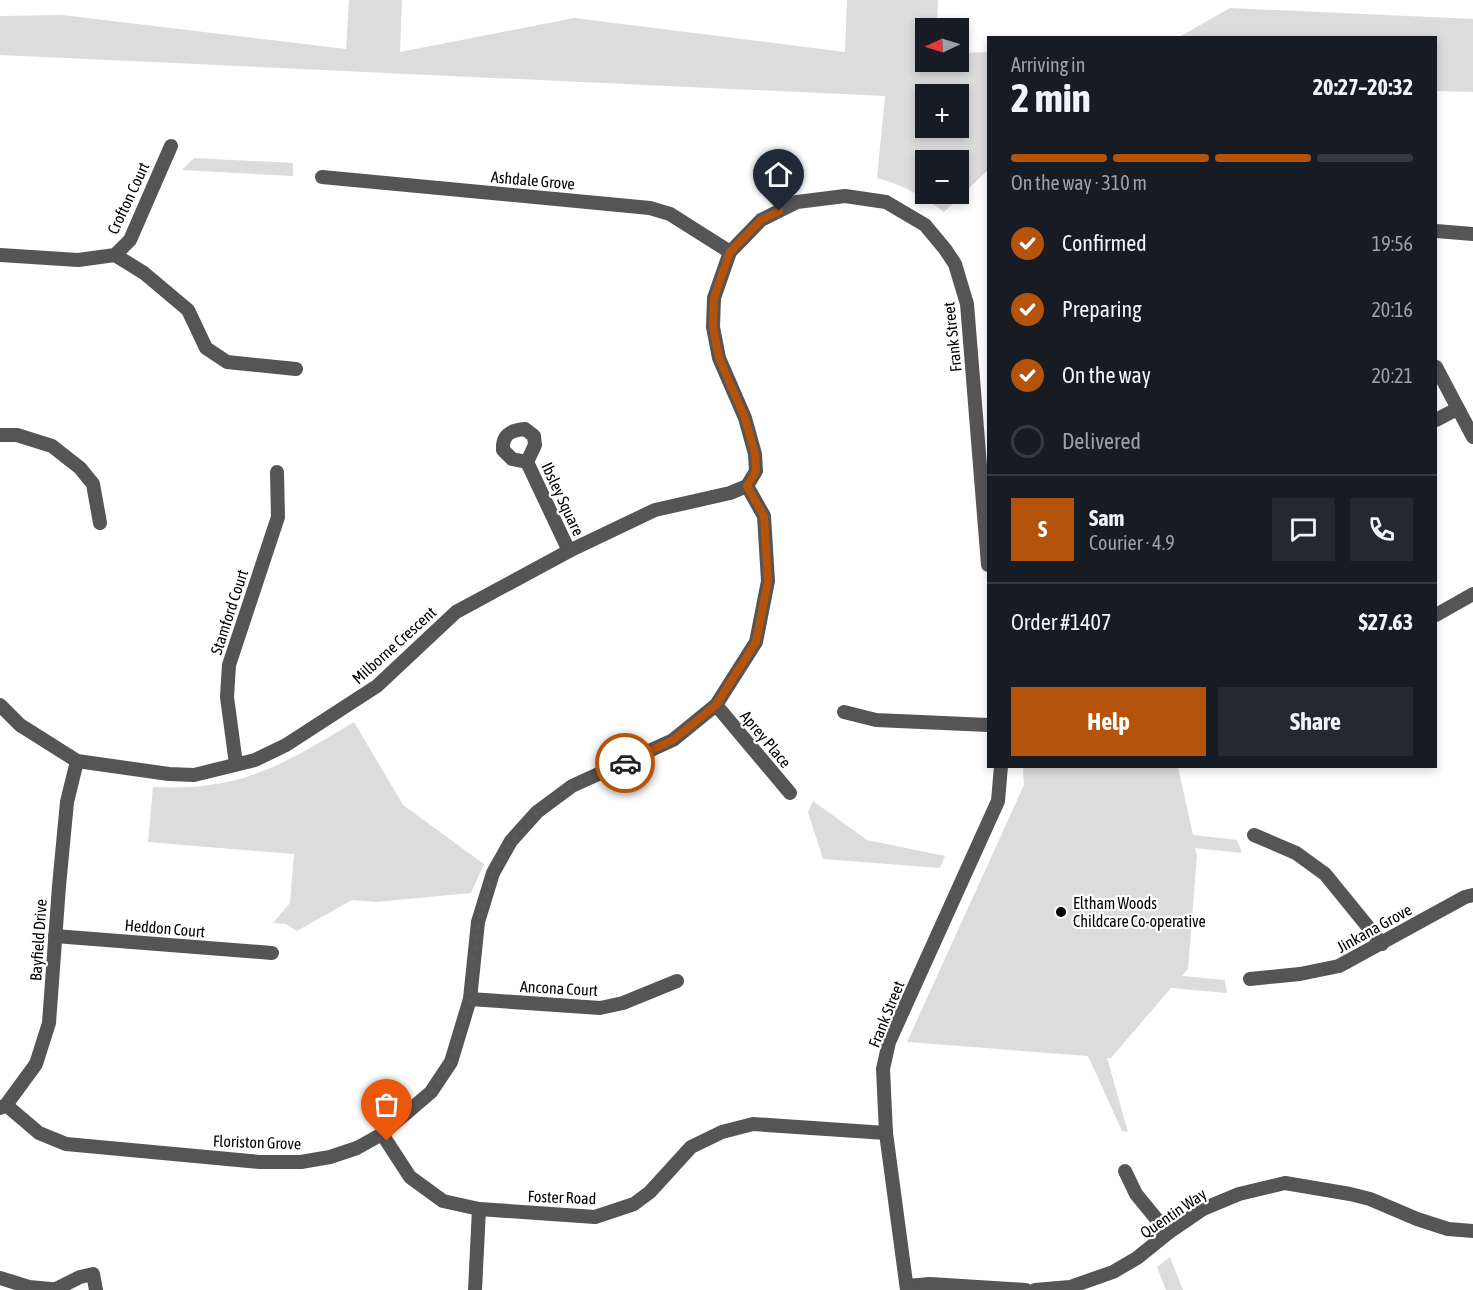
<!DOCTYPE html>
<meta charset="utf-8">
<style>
body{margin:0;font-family:"Asap Condensed",sans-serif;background:#242831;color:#f1f3f6;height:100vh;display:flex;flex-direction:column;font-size:22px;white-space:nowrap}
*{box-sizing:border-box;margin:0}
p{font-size:20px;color:#9ea1a6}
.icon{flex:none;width:33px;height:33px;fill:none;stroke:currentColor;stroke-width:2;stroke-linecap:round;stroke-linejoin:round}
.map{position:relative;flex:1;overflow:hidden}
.drawer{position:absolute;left:987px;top:36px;width:450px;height:732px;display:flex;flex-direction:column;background:#171b24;border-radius:0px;box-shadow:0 3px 9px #0003}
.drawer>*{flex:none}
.needle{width:39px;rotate:266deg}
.controls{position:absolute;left:915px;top:18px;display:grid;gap:12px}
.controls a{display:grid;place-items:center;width:54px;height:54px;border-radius:0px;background:#171b24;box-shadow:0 3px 9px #0003;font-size:30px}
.pin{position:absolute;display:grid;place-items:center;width:51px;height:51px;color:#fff;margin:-62px -26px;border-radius:50% 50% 50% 0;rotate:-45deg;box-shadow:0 0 6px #0007}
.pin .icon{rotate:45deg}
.courier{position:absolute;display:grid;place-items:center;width:60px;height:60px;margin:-30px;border:4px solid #b45309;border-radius:50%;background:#fff;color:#222;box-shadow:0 2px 8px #0007}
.overview em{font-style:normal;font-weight:700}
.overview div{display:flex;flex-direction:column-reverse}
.overview{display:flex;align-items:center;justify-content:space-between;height:102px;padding:0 24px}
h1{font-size:39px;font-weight:700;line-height:45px}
.bar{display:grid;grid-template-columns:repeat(4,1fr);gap:9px 6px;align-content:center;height:72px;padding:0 24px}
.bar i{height:8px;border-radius:4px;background:#363941}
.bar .current{background:#b45309}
.bar p{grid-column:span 4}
.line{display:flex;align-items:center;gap:15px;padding:0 24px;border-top:2px solid #363941}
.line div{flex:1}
.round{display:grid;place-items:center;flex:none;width:63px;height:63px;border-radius:0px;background:#242831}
ol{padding:0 24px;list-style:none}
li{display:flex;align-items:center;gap:18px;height:66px}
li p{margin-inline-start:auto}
li .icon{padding:6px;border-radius:50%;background:#b45309;color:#fff;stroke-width:4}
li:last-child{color:#9ea1a6}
li i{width:33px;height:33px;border:3px solid #363941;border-radius:50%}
.action{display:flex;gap:12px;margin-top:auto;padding:12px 24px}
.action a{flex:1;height:69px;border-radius:0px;background:#b45309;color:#fff;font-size:24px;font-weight:700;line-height:69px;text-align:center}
.action a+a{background:#242831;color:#f1f3f6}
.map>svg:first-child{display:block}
.green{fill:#dcdcdc;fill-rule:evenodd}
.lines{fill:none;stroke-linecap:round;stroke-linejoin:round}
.minor{stroke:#555;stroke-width:14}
.done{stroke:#595959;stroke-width:6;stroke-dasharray:0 10.8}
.route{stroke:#b45309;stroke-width:8}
.poi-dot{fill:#000;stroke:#fff;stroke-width:2}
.labels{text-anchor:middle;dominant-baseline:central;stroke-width:4.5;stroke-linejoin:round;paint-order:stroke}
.street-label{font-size:16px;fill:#000;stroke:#fff}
.poi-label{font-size:16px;fill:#000;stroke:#fff;text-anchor:start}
</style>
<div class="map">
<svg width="1473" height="1290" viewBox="0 0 1473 1290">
<rect width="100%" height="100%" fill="#fff"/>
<!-- green -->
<g class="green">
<path d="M349,0H402L400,52L574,18L845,52L847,0H938L937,28H926V62H958L959,53L988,52V170L944,212C923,196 903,185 877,178L885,96L0,55V16L62,15L346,49ZM926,94H958V128H926ZM958,160V194H926V160Z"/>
<polygon points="1230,8 1473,19 1473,92 1436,91 1436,38 1179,37"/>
<polygon points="194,158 293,163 293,176 182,170"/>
<path d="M354,722L403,805L484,864L471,893L376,902L352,900L297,931L286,924L273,923L290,903L294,854L148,842L153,787C241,791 281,766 354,722Z"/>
<polygon points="1023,767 1178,767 1193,835 1237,840 1242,853 1195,848 1197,855 1188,969 1182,976 1225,980 1227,993 1171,988 1111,1058 1107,1058 1128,1132 1122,1131 1088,1056 907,1042 1024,785"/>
<polygon points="813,801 867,840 945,856 940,868 823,859 808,812"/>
<polygon points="1170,1257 1183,1290 1166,1290 1157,1267"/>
</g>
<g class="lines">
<!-- minor -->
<g class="minor">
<polyline points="322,177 650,208 670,214 730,252"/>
<polyline points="1436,231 1473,234"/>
<polyline points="0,255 78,260 115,255 130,240 171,146"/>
<polyline points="115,255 144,273 188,310 206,348 227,362 296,369"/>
<polyline points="1436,367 1473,437"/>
<polyline points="1436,420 1457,409"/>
<path d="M525,429L534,436L535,445L527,462L512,459L503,450C502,434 511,430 525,429Z"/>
<polyline points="0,435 17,435 52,446 80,468 93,484 100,523"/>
<polyline points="527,462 569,551"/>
<polyline points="747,486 756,471 755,454 745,418 719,358 713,327 714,298 730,252 761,220 797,202 845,196 886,202 925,225 945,249 955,264 967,304 988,565"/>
<polyline points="1436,615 1473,594"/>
<polyline points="0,705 20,725 77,761 169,774 194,775 255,760 286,745 377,686 456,612 569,551 655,510 730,493 747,486"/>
<polyline points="716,705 790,793"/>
<polyline points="844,712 876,720 988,725"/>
<polyline points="236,764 227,697 229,665 278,517 277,472"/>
<polyline points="1254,835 1296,853 1325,874 1382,944"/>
<polyline points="55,936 272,953"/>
<polyline points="1250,979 1300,974 1339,966 1465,897 1473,895"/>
<polyline points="470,999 600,1008 623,1003 677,981"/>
<polyline points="6,1105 39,1133 66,1144 260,1162 301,1162 330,1157 357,1148 382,1134 431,1092 451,1062 470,999 478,922 493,873 511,841 537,812 572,786 673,740 716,705 756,642 768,581 764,516 747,486"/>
<polyline points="0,1108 6,1105 36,1064 49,1023 59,886 67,802 77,761"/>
<polyline points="382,1134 410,1177 443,1201 479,1209 595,1217 634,1204 650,1192 691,1147 722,1132 753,1124 886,1133"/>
<polyline points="1125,1171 1136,1194 1168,1233"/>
<polyline points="0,1278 29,1287 61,1290"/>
<polyline points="907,1286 930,1284 1026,1290"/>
<polyline points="56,1289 80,1277 93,1274 96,1290"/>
<polyline points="475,1290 479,1209"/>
<polyline points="907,1290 886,1133 883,1069 889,1042 998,801 1001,766"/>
<polyline points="1035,1290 1070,1287 1113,1272 1137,1258 1168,1233 1203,1209 1239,1194 1285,1183 1350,1194 1370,1199 1417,1219 1448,1229 1473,1231"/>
</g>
</g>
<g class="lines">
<!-- done -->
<polyline class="done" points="387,1141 382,1134 431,1092 451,1062 470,999 478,922 493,873 511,842 537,812 572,786 625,763"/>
<!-- route -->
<polyline class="route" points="625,763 673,740 716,705 756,642 768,581 764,516 747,486 756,471 755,454 745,418 719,358 713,327 714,298 730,252 761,220 779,211"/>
</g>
<!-- markers -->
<circle class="poi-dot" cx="1061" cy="912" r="6"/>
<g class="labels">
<!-- street labels -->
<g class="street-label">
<text transform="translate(533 180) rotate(5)">Ashdale Grove</text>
<text transform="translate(128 198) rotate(-65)">Crofton Court</text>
<text transform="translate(952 337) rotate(-96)">Frank Street</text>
<text transform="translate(563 499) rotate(65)">Ibsley Square</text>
<text transform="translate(229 612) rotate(-72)">Stamford Court</text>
<text transform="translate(394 645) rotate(-42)">Milborne Crescent</text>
<text transform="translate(766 739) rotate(50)">Aprey Place</text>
<text transform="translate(165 928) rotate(5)">Heddon Court</text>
<text transform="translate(1374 928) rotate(-29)">Jinkana Grove</text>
<text transform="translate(38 940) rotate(-86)">Bayfield Drive</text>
<text transform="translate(559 988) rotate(3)">Ancona Court</text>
<text transform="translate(886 1014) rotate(-68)">Frank Street</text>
<text transform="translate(257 1142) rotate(2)">Floriston Grove</text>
<text transform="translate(562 1197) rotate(2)">Foster Road</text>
<text transform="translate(1173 1213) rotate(-34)">Quentin Way</text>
</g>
<!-- poi labels -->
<g class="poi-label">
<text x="1073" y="903">Eltham Woods<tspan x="1073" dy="18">Childcare Co-operative</tspan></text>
</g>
</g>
</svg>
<div class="controls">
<a><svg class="needle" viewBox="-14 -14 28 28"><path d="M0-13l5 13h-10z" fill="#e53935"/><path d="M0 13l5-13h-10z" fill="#9ea1a6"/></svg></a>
<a>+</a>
<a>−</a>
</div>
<div class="pin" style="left:387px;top:1141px;background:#ea580c"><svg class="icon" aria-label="bag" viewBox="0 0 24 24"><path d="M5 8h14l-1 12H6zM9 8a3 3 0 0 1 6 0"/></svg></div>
<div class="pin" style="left:779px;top:211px;background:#1f2937"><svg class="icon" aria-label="home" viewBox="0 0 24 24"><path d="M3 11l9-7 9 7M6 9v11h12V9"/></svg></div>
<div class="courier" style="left:625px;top:763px"><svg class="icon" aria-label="car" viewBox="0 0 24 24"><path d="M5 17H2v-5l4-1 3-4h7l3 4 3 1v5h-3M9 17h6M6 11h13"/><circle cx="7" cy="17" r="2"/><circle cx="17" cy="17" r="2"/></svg></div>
<section class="drawer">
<div class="overview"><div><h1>2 min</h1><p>Arriving in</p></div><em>20:27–20:32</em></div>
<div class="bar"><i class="current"></i><i class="current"></i><i class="current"></i><i></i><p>On the way · 310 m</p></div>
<ol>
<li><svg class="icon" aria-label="check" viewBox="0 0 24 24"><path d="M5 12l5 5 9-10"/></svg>Confirmed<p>19:56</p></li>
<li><svg class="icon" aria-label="check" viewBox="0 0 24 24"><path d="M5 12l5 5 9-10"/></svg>Preparing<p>20:16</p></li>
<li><svg class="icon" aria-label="check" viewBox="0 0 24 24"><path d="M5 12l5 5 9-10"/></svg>On the way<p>20:21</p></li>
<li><i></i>Delivered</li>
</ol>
<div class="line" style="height:108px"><b class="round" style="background:#b45309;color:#fff">S</b><div><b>Sam</b><p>Courier · 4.9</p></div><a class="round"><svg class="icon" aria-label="chat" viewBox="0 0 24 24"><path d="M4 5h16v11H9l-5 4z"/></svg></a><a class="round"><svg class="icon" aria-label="phone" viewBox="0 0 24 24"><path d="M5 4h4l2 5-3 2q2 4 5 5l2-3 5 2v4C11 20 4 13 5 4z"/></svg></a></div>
<div class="line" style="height:78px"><div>Order #1407</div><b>$27.63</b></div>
<div class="action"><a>Help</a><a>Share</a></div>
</section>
</div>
